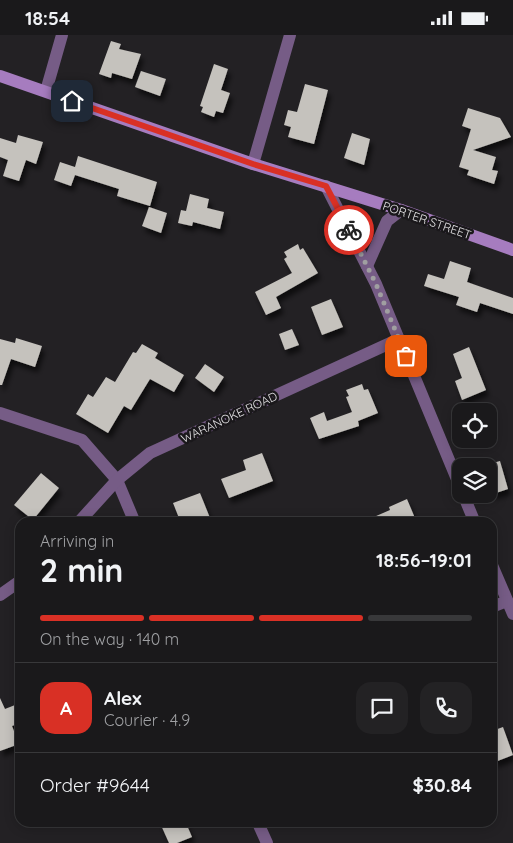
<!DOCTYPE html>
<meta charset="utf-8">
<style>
body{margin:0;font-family:Quicksand,sans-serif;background:#232224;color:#f1f3f6;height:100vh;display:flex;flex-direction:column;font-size:19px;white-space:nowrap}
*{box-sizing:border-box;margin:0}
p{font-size:16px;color:#9fa0a3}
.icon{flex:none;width:28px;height:28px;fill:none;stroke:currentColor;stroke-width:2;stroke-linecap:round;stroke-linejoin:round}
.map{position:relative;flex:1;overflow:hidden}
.drawer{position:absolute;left:15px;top:482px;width:482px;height:310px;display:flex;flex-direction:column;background:#1a191b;border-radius:15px;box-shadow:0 2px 12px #0003,0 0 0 1px #38383a}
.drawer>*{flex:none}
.controls{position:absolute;left:452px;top:368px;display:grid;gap:10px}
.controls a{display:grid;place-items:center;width:45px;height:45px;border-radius:10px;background:#1a191b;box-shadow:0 2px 12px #0003,0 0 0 1px #38383a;font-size:25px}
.pin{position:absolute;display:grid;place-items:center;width:42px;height:42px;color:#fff;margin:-21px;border-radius:10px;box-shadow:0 2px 8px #0006}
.courier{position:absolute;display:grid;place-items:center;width:50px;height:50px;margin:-25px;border:4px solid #d93025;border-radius:50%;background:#fff;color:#222;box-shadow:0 1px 6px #0007}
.head em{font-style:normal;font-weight:800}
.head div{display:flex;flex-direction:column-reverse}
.head{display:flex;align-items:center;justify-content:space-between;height:85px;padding:0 25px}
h1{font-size:32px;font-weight:800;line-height:38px}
.bar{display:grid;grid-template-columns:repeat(4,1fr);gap:8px 5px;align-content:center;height:60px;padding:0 25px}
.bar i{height:6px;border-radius:4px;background:#38383a}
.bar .on{background:#d93025}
.bar p{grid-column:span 4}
.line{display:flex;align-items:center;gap:12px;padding:0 25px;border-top:1px solid #38383a}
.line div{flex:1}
.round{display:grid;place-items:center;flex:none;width:52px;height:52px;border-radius:15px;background:#232224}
.status{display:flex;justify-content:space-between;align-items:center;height:35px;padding:0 25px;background:#1a191b;direction:ltr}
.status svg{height:14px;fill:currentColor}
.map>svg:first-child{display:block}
.building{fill:#c5c2bd;filter:url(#shadow)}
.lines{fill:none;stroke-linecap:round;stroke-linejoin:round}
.street{stroke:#765c86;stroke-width:12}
.secondary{stroke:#a67cbf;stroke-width:12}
.done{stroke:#a09fa1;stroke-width:5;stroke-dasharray:0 9}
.route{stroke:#d93025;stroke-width:6}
.labels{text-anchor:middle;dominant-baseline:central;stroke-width:5;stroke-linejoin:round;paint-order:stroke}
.street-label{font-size:12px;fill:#e4e3e5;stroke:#1a181b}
</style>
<div class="status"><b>18:54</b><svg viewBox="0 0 49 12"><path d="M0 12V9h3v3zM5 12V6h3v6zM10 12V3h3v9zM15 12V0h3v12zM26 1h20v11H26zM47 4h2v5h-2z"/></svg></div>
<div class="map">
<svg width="513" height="808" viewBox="0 0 513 808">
<defs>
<filter id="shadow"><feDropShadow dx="3" dy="5.5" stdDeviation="2.5" flood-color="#0009"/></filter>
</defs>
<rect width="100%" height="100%" fill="#232124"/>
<!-- building -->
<g class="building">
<polygon points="111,6 121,9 119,14 141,19 132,44 112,38 111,43 99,39"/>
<polygon points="214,29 228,34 221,55 230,58 223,78 216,76 214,82 201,77 203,72 200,71"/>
<polygon points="141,36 166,44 160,61 135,52"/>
<polygon points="305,49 328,55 314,109 288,102 291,92 284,90 288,75 297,77"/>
<polygon points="468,73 500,83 511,102 473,115 496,122 492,135 498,136 494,149 467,140 469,135 459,132 471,94 462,91"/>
<polygon points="352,98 370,104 364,130 344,123"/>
<polygon points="18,100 43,107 36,129 26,125 19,146 3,141 8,125 0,122 0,103 16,108"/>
<polygon points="78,121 157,147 150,171 117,161 119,154 75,140 71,151 54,145 60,127 75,132"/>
<polygon points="190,159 209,164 207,173 224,177 220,194 193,187 192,191 178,188 181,175 186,176"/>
<polygon points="149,172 167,178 161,198 142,191"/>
<polygon points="298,209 300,215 303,213 318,238 276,262 281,273 266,280 255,257 292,238 284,224 287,222 284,217"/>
<polygon points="450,226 471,233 467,247 513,263 513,279 480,268 477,277 456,270 459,262 424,251 428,239 444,244"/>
<polygon points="331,264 343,292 322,300 311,272"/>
<polygon points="292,294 299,310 285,315 279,299"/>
<polygon points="16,303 42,311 35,332 11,324 2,350 0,350 0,304 15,308"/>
<polygon points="142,309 158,318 155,323 184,340 174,357 150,344 131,375 124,371 108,398 76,379 88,359 93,362 106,342 115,347 133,317 136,318"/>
<polygon points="469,312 486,355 462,365 455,346 462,343 453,319"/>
<polygon points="205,329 224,342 214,357 195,343"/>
<polygon points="362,349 364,355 368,354 378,378 358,386 359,391 319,404 310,383 324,377 327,386 352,377 346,362 349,361 346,355"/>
<polygon points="262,418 273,446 229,463 221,444 246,435 243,425"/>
<polygon points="500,426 508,454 493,459 489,447 489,429"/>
<polygon points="41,438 59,453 33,485 14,470"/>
<polygon points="200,458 212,488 181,488 173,468"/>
<polygon points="407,464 417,488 360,488 390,475 389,472"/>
<polygon points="0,663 5,674 20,668 20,688 12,691 19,709 0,716"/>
<polygon points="503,692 513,720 495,727 492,718 492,696"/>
<polygon points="160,788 186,788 192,802 177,808 169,808"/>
</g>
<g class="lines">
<!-- street -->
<g class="street">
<polyline points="46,56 62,0"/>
<polyline points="253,129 290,0"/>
<polyline points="326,151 376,249 461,454"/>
<polyline points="367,231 387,186 401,175"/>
<polyline points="0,378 82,405 117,445 135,488"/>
<polyline points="463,459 475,488"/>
<polyline points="78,488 117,445 150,418 399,304"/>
<polyline points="492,530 513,579"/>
<polyline points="0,560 20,546"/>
<polyline points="492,572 507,566"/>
<polyline points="258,788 267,808"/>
</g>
<!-- secondary -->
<polyline class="secondary" points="0,41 253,129 401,175 513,215"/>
</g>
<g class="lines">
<!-- done -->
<polyline class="done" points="349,195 376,249 406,321"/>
<!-- route -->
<polyline class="route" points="72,66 253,129 326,151 349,195"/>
</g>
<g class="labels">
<!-- street labels -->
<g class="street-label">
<text transform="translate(427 185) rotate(19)">PORTER STREET</text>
<text transform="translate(229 382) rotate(-25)">WARANOKE ROAD</text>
</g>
</g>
</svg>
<div class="controls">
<a><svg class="icon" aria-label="locate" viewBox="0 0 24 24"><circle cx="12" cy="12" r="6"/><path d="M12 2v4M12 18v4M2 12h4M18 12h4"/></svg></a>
<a><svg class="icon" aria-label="layers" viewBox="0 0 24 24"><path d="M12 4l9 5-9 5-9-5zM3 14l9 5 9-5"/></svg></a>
</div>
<div class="pin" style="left:406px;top:321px;background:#ea580c"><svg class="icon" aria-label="bag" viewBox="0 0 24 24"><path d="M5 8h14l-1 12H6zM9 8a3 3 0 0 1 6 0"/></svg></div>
<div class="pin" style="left:72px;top:66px;background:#1f2937"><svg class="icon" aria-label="home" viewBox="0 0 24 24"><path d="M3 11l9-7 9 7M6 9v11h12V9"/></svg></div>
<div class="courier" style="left:349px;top:195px"><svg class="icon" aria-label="bike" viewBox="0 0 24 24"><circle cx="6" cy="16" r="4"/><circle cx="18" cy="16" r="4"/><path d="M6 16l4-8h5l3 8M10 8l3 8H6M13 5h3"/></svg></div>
<section class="drawer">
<div class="head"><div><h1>2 min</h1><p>Arriving in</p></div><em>18:56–19:01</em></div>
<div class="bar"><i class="on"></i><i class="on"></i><i class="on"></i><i></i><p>On the way · 140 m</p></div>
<div class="line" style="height:90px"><b class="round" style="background:#d93025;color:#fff">A</b><div><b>Alex</b><p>Courier · 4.9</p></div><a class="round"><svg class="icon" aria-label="chat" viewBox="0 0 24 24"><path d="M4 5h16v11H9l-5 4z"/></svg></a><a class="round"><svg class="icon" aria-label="phone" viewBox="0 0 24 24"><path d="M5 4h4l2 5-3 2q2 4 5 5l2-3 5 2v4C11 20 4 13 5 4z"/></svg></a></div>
<div class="line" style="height:65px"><div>Order #9644</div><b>$30.84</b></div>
</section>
</div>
